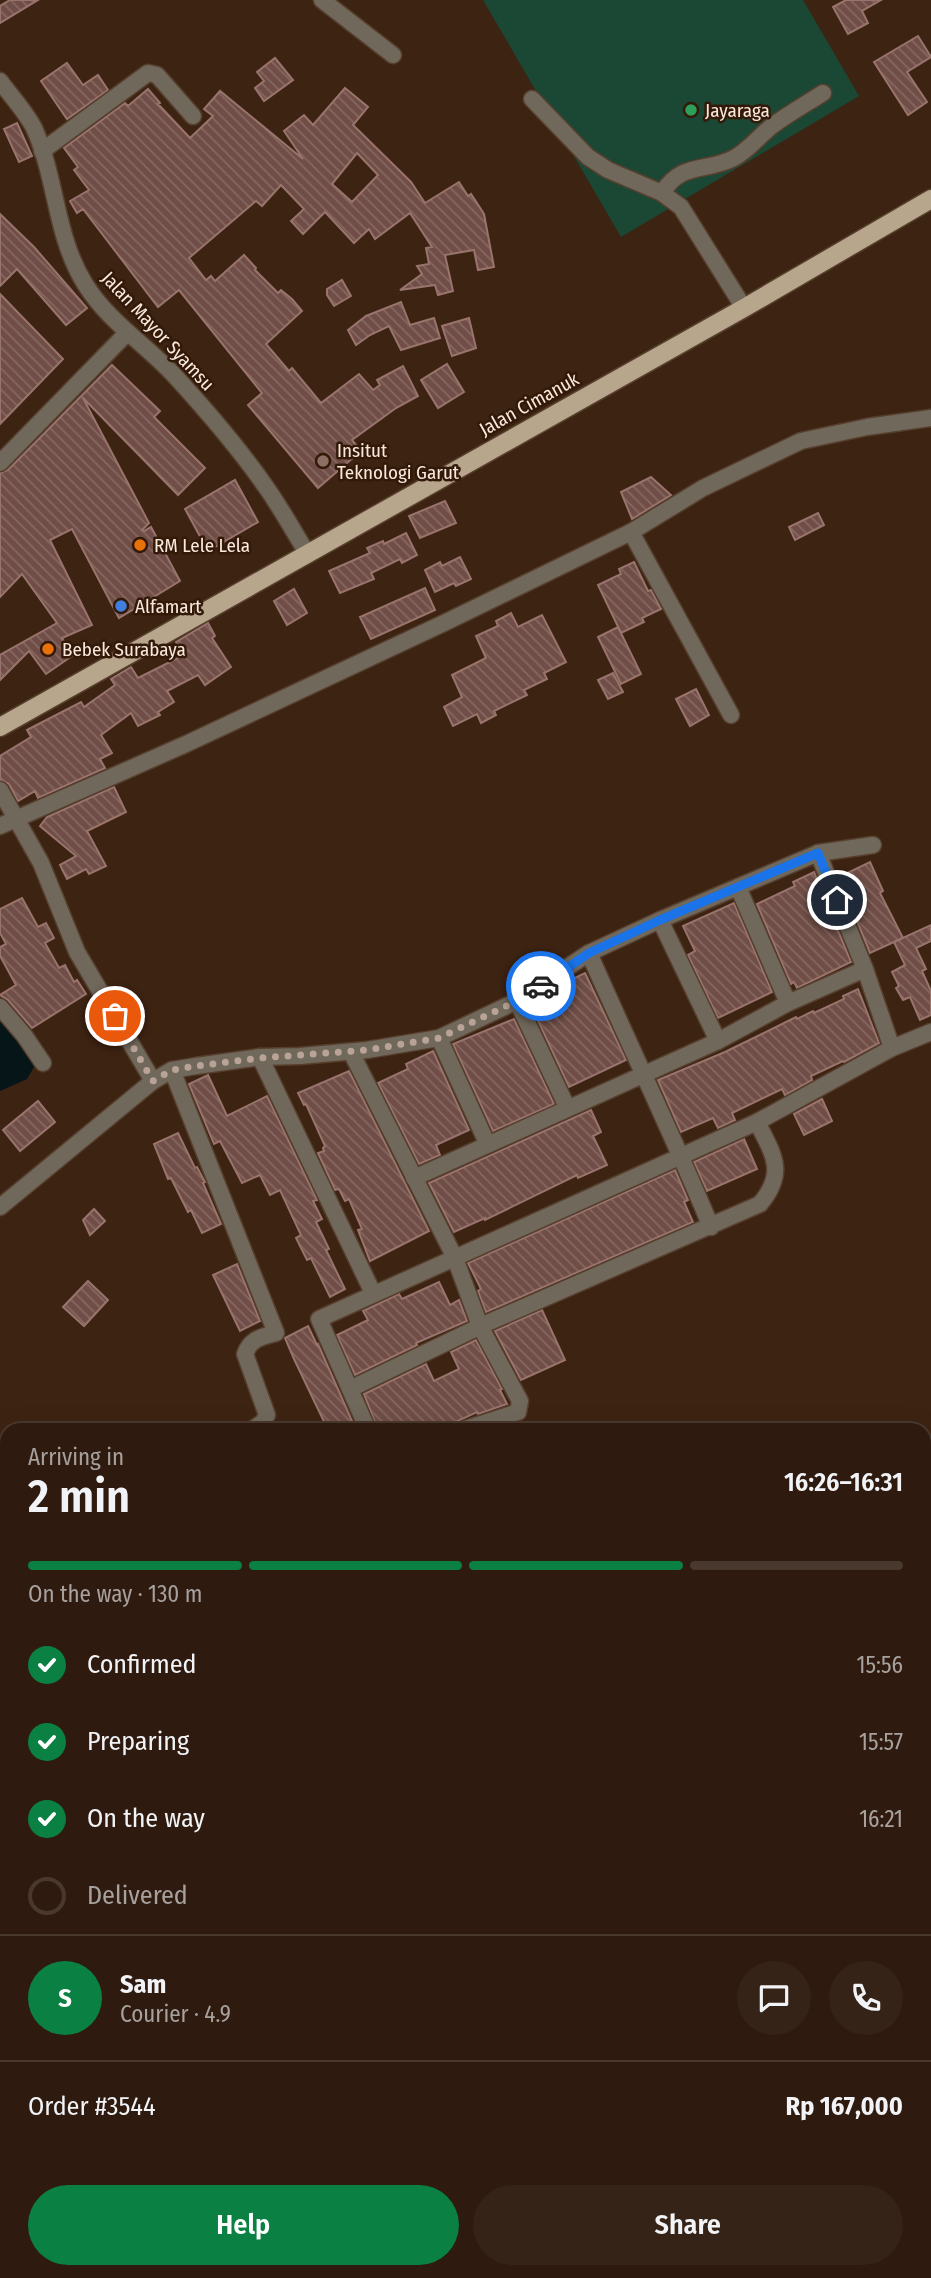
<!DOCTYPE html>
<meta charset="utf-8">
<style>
body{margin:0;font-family:"Fira Sans Condensed",sans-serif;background:#362317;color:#f1f3f6;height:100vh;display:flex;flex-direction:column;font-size:26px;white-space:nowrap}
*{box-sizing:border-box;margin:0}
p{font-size:23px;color:#a7a19e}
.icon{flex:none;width:38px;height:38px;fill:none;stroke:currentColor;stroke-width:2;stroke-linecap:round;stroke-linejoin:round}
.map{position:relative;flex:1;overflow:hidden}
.panel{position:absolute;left:0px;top:1423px;width:931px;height:856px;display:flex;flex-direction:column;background:#2e1a0e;border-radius:21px 21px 0 0;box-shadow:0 7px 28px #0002,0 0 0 2px #49382e}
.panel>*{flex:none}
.pin{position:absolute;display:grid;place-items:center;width:60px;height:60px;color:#fff;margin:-30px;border:4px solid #fff;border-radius:50%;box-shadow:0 2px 7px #0007}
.courier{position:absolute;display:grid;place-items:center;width:70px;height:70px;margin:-35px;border:5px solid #1a73e8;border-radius:50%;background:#fff;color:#222;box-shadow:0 2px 9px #0007}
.overview em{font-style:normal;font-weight:600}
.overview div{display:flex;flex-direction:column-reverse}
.overview{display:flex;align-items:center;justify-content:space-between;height:119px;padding:0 28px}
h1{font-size:46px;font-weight:600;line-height:52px}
.bar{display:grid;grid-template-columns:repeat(4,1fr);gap:10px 7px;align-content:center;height:84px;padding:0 28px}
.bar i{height:9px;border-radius:5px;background:#49382e}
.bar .active{background:#0b8043}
.bar p{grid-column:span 4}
.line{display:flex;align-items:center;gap:18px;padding:0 28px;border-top:2px solid #49382e}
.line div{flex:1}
.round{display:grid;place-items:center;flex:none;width:74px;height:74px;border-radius:37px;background:#362317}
ol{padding:0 28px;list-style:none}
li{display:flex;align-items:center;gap:21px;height:77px}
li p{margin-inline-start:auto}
li .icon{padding:7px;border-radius:50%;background:#0b8043;color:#fff;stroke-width:4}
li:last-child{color:#a7a19e}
li i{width:38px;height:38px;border:4px solid #49382e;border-radius:50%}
.primary-button{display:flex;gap:14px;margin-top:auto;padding:14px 28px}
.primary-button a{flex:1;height:80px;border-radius:42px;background:#0b8043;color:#fff;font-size:28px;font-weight:600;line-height:80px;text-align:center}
.primary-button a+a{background:#362317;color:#f1f3f6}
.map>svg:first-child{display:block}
.park{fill:#1a4834}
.water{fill:#051518}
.building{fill:url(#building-back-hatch);stroke:#99746d;stroke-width:2;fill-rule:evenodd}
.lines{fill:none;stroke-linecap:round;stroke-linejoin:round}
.service-casing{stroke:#573f2e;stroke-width:11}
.minor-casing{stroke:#573f2e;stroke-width:19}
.primary-casing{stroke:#573f2e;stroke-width:21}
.service{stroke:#70685b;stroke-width:8}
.minor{stroke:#70685b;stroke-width:16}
.primary{stroke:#b7a58c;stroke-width:18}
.done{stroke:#b8a396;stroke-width:7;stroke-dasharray:0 12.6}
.route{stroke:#1a73e8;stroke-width:9}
.leisure-dot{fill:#2e9e5b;stroke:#321908;stroke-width:2.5}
.education-dot{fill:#8d6e63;stroke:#321908;stroke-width:2.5}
.food-dot{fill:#e8710a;stroke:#321908;stroke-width:2.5}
.shop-dot{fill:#3f7fe0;stroke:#321908;stroke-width:2.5}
.labels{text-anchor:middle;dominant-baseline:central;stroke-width:5;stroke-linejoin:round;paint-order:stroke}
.poi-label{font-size:19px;fill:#fae8dd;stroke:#321908;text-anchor:start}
.street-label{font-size:19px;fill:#fae8dd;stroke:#321908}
</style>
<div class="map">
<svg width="931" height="2278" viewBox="0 0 931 2278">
<defs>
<pattern id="building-back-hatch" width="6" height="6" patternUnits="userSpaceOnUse" patternTransform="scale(1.75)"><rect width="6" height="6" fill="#704e47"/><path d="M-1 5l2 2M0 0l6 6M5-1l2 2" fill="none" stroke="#856861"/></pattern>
</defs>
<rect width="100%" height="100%" fill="#3d2312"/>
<!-- park -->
<polygon class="park" points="483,0 803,0 859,96 621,237"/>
<!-- water -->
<polygon class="water" points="0,1016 32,1056 34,1067 27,1079 0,1091"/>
<!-- building -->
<g class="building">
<polygon points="10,0 38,0 0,23 0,6"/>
<polygon points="846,0 881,0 862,11 868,23 848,34 833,7"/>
<polygon points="918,36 931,57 907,72 927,102 908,115 874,62"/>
<polygon points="275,58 293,80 264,101 255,88 264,81 257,72"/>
<polygon points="67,63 83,85 98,75 108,90 67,119 41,81"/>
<path d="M345,88L368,107L353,125L411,182L425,203L459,182L468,196L471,194L484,214L494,267L478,270L474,250L445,255L453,291L438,295L435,285L400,290L422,274L417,266L429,264L426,248L432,247L410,213L375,239L369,229L354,243L325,212L303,234L291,221L304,209L281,185L262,206L256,201L189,258L206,280L211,276L215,281L244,255L256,268L255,270L278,293L281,290L292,299L302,311L266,344L289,371L292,368L321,403L359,374L373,390L380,385L377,380L403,366L418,396L396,408L352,440L361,451L318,488L248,405L262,393L179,290L158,307L83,209L77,213L70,201L89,190L74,170L78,167L64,148L125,103L128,106L148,89L160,103L158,104L190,138L213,116L204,109L220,91L303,159L284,131L304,115L313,125ZM357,153L378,175L352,202L332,184Z"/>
<polygon points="17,123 32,156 19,162 4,129"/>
<polygon points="0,214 34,247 87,308 66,325 17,269 0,286"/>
<polygon points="342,280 351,296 334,306 327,295 327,289"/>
<polygon points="0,294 63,359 0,424"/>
<polygon points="401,302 410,325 434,318 440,338 401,350 389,326 370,335 356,345 348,330 366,316"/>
<polygon points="469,318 476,348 452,356 442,326"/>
<polygon points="447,364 464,392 438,408 421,380"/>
<polygon points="112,365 160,411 154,417 205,468 178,495 83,398 149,523 142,530 144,531 151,527 180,581 119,618 72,529 50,540 92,625 62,638 72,656 46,674 29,651 0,680 0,655 57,623 22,574 0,597 0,473 8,470"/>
<polygon points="651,477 671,495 632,519 621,492"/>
<polygon points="235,480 258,522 208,551 185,509"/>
<polygon points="445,501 456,523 420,538 409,516"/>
<polygon points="818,513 824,525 795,540 789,527"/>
<polygon points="406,533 417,555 402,563 400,559 371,573 374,579 340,593 329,571 370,553 367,548 383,541 384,544"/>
<polygon points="460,557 471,579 456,586 454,583 435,592 425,570 440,562 442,566"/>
<polygon points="634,562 648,591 651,590 661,609 642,618 644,622 621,633 598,585 621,574 619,569"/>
<polygon points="425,588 435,610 371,639 360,617"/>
<polygon points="294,589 307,613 287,625 274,601"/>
<polygon points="511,613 518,627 542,615 566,662 544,673 547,679 524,690 527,695 494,711 496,715 481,723 477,714 453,726 444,707 462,697 452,675 486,658 476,636 498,626 496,621"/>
<polygon points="208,623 215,636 212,638 231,667 205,685 198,675 167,691 174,702 158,712 160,715 138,726 131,713 101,735 112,753 100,759 105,768 38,798 35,791 18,801 9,784 0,780 0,756 31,737 27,730 81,702 84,707 115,685 111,679 131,667 138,678 184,655 176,642"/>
<polygon points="618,627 641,674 621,684 598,637"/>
<polygon points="613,673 623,692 608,699 598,680"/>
<polygon points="696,689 709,715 690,726 676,699"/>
<polygon points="114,787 126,812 87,831 106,866 89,874 86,869 67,879 60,865 76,856 40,826 47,817"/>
<polygon points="870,862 883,891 880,893 903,938 870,953 839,877"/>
<polygon points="814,872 851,962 797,988 794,982 791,984 757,904 795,886 793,882"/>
<polygon points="22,898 38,927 46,923 54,938 45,943 59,968 65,965 74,982 77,980 86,994 32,1028 8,1000 0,995 16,985 0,956 0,947 6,944 0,933 0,909"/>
<polygon points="734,903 772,992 718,1018 688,955 695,951 683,926"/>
<polygon points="931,925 931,941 916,948 926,969 922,971 931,991 931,1015 920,1020 910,997 903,1000 896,988 899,986 892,972 905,965 894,942"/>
<polygon points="585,973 626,1060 569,1087 533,1010 562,996 558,986"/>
<polygon points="858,989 879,1043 844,1062 843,1061 811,1076 812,1080 785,1095 782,1089 732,1113 735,1120 718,1128 713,1118 681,1132 658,1080 725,1052 796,1017 797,1019 813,1011 814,1013 844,999 843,996"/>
<polygon points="514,1019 554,1104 493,1131 453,1044"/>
<polygon points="433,1051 469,1130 436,1145 440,1155 419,1164 378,1083 408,1069 406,1064"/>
<polygon points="349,1071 429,1231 370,1261 358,1230 362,1229 349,1199 345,1201 339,1189 335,1190 318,1153 324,1151 323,1148 325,1146 306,1104 304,1105 298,1093"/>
<polygon points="208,1075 227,1116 267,1096 317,1200 313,1201 322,1219 316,1222 329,1249 326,1250 345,1289 330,1297 311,1258 307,1260 296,1238 301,1235 280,1190 270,1195 260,1175 242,1183 220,1141 214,1144 189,1084"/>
<polygon points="822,1099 832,1121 804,1135 794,1114"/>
<polygon points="38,1101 55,1122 20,1151 3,1130"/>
<polygon points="591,1110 601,1132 593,1136 607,1165 578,1178 577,1175 485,1220 485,1218 454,1232 429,1183"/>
<polygon points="178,1133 195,1168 197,1167 205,1182 203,1183 221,1224 202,1233 191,1210 188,1212 171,1178 168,1179 154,1144"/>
<polygon points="744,1139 757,1169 707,1191 694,1162"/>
<polygon points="675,1170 688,1200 684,1202 693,1222 486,1312 478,1291 481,1289 468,1263"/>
<polygon points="94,1209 105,1221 90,1235 83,1220"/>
<polygon points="237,1264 260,1321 240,1331 213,1275"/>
<polygon points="88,1281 108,1300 84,1326 63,1307"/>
<polygon points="439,1282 450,1305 459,1300 467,1321 416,1343 417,1345 355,1375 337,1335 368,1320 363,1311 399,1294 402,1299"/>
<polygon points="542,1310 565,1360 521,1380 495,1331"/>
<polygon points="308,1326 317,1345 318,1344 356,1430 328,1430 294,1359 285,1338"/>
<polygon points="476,1340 502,1389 500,1390 507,1404 478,1414 477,1412 438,1430 378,1430 364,1394 426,1364 434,1381 459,1369 451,1352"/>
</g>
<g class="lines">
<defs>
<polyline id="service" points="695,2272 703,2278"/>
<g id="minor">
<polyline points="322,0 393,55"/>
<path d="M0,81C11,96 26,112 34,128C57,179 55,236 85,284C107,320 145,344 174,375C207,411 240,449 268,490C282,510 294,532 307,553"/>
<polyline points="532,99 588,157 608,170 662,193 681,207 744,308"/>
<polyline points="42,151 148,73 157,75 193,116"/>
<path d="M662,193C682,161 705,173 734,158C749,150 759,136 772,126C788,114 806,104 823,93"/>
<polyline points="0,463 127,333"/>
<polyline points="631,532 731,715"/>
<polyline points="0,790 41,863 77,952 153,1081"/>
<polyline points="0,826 186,744 444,623 631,532 703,488 801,441 867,427 931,418"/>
<polyline points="818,853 865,969 892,1048"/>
<polyline points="738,887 788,1003"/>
<polyline points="660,920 718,1041"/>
<path d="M589,953C629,1045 673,1135 711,1227"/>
<polyline points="517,1001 567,1107"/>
<polyline points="0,1007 24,1035 43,1063"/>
<polyline points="439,1038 487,1143"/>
<polyline points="351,1052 455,1258 480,1326 520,1401 518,1412 462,1430"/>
<polyline points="260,1057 373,1293"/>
<path d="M172,1070L276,1333C262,1337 251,1338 245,1354L267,1415L263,1422L252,1430"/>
<polyline points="414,1178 718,1041 788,1003 865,969"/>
<polyline points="0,1207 153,1081 172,1070 196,1066 260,1057 300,1056 367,1050 439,1038 517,1001 589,953 660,920 818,853 873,845"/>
<path d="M350,1389L485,1324L760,1204C787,1172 773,1154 757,1122"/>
<polyline points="368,1430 319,1319 757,1122 892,1048 931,1032"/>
<polyline points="0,1594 7,1591"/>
<polyline points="0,1957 7,1950"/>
<polyline points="0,2178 7,2184"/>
<polyline points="567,2272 571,2278"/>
<polyline points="472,2275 474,2278"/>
<polyline points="97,2278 99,2272"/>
<polyline points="592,2278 597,2272"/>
</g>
<polyline id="primary" points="0,727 744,308 931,199"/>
</defs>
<!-- service casing -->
<use href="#service" class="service-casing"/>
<!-- minor casing -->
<use href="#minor" class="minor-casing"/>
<!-- primary casing -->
<use href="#primary" class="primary-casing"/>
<!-- service -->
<use href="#service" class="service"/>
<!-- minor -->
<use href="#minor" class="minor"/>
<!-- primary -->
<use href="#primary" class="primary"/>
</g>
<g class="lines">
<!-- done -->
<polyline class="done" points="115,1016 153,1081 172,1070 196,1066 260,1058 367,1050 439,1038 517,1001 541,986"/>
<!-- route -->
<polyline class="route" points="541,986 589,953 660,920 818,853 837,900"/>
</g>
<!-- markers -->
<circle class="leisure-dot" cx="691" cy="110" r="7"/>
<circle class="education-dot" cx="323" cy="461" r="7"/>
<g class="food-dot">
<circle cx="140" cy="545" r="7"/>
<circle cx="48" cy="649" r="7"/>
</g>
<circle class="shop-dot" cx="121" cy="606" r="7"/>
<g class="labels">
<!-- poi labels -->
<g class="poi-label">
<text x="705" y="110">Jayaraga</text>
<text x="337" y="450">Insitut<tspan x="337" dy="22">Teknologi Garut</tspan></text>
<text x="154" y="545">RM Lele Lela</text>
<text x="135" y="606">Alfamart</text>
<text x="62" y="649">Bebek Surabaya</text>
</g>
<!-- street labels -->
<g class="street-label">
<text transform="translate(158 331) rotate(47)">Jalan Mayor Syamsu</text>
<text transform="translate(529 404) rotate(-29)">Jalan Cimanuk</text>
</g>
</g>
</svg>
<div class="pin" style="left:115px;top:1016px;background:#ea580c"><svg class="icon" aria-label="bag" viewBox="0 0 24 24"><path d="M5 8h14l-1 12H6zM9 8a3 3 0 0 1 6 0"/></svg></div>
<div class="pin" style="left:837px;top:900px;background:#1f2937"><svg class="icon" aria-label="home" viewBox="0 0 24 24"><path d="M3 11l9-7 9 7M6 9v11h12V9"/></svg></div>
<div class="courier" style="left:541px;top:986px"><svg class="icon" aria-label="car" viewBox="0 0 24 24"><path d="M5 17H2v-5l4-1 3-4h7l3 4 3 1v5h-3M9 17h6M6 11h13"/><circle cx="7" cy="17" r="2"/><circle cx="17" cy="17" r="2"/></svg></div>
<section class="panel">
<div class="overview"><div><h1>2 min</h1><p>Arriving in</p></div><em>16:26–16:31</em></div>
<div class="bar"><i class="active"></i><i class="active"></i><i class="active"></i><i></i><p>On the way · 130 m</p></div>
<ol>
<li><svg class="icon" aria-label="check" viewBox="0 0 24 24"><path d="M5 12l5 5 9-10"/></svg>Confirmed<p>15:56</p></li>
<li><svg class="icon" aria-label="check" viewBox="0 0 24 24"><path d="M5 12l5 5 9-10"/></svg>Preparing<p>15:57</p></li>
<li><svg class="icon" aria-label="check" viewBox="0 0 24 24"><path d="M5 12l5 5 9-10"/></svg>On the way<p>16:21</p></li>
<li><i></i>Delivered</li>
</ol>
<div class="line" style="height:126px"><b class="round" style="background:#0b8043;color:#fff">S</b><div><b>Sam</b><p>Courier · 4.9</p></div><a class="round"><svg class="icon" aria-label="chat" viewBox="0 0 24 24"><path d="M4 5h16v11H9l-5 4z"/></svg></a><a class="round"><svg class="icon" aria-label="phone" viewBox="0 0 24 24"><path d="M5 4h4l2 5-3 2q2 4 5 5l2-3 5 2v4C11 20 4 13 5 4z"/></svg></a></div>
<div class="line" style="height:91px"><div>Order #3544</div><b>Rp 167,000</b></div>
<div class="primary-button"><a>Help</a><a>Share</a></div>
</section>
</div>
